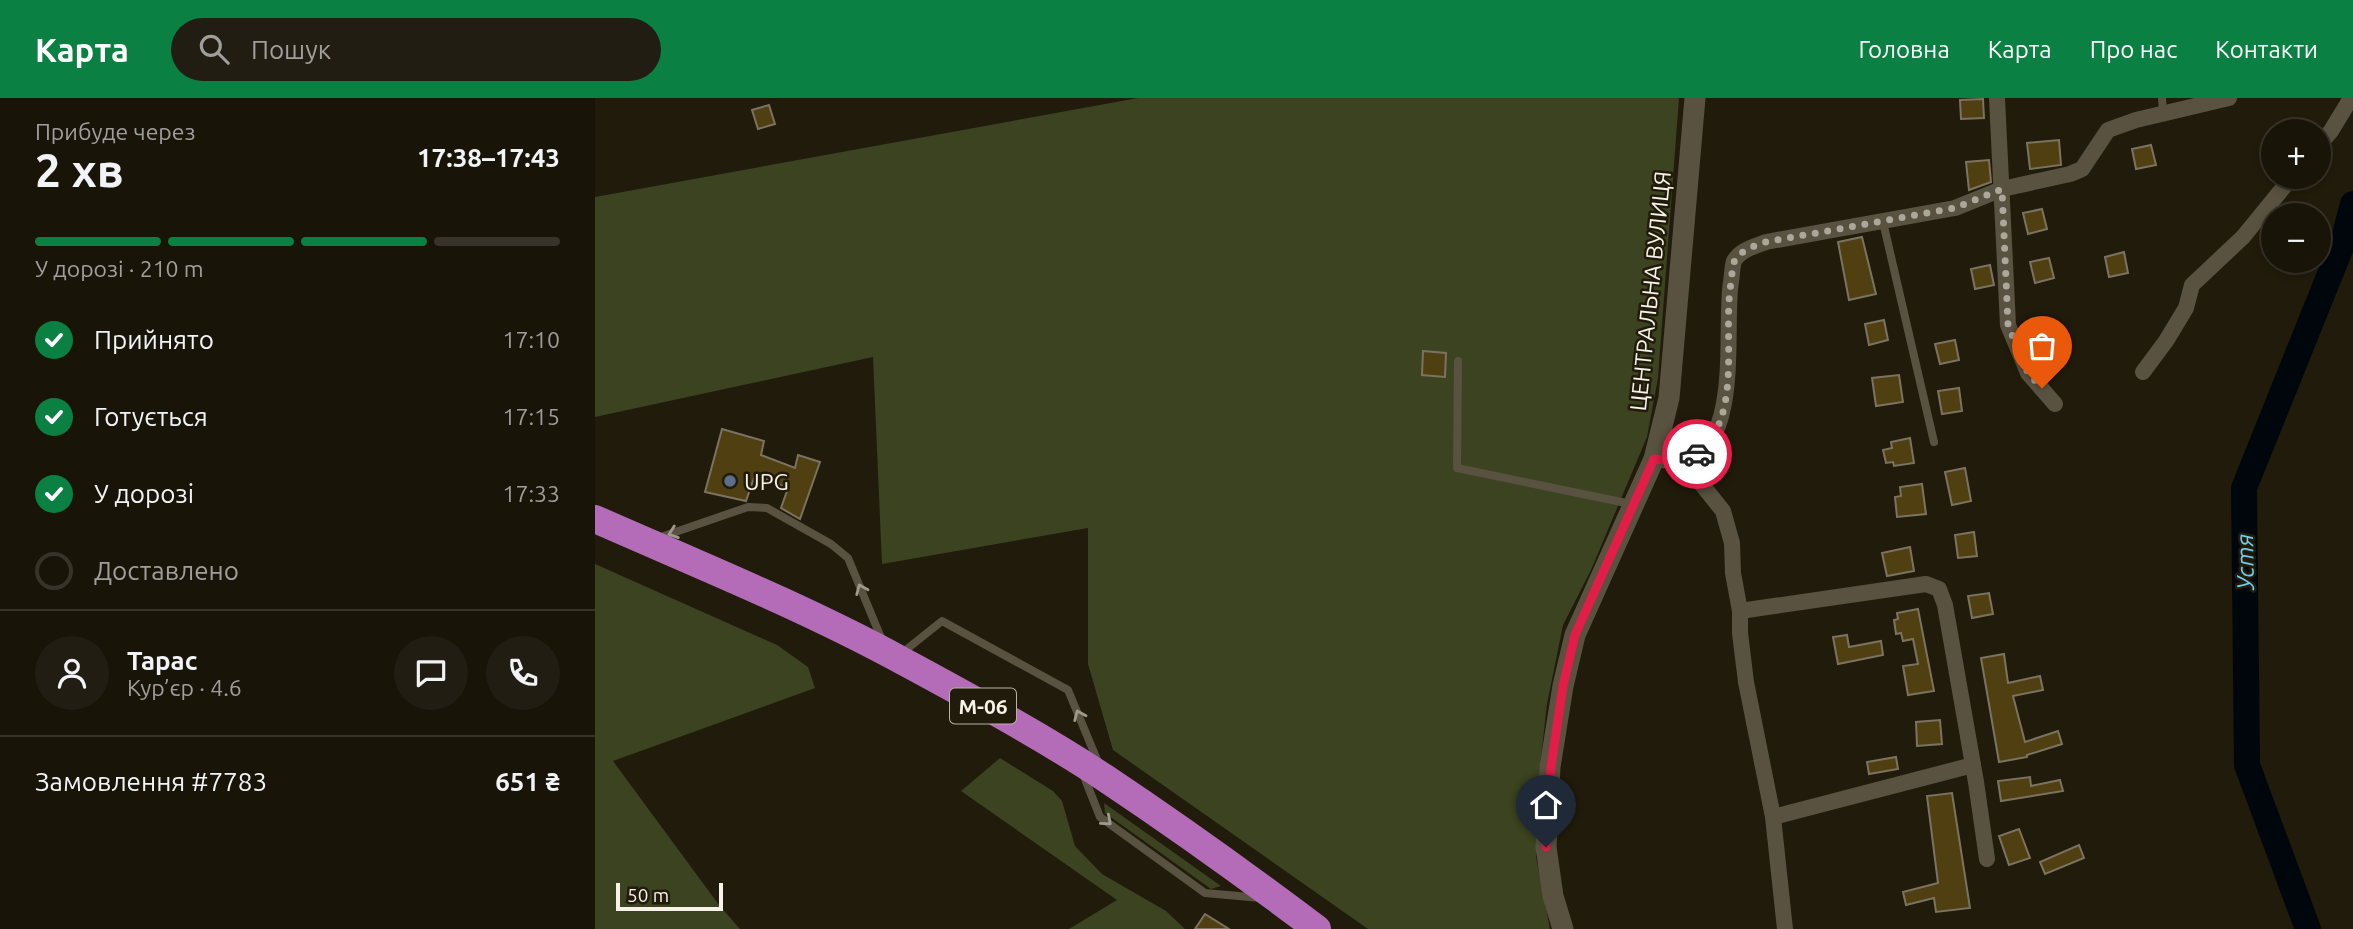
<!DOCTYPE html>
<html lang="uk">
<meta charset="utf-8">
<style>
body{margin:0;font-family:Ubuntu,sans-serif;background:#221d12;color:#f1f3f6;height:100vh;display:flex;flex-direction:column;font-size:26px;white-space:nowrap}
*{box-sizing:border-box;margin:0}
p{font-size:23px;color:#9f9e9c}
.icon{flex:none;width:38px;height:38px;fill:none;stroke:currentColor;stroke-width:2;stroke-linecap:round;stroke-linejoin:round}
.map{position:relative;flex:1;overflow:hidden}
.sheet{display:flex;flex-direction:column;background:#191408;width:595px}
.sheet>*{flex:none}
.controls{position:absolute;left:1666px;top:21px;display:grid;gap:14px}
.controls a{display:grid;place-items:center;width:70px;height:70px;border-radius:50%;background:#191408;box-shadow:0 4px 10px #0003,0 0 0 2px #373329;font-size:35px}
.scale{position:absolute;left:21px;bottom:18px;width:107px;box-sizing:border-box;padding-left:7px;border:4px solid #f7f3e9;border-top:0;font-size:19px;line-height:24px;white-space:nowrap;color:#f7f3e9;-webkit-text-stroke:5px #211b0b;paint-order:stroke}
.pin{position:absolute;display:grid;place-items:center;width:60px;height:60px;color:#fff;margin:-72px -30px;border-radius:50% 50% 50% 0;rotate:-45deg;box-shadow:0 0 7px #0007}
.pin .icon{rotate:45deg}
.courier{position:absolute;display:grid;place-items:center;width:70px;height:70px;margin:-35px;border:5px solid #e11d48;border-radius:50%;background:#fff;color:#222;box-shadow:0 2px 9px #0007}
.head em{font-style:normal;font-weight:600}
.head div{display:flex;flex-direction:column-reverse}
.head{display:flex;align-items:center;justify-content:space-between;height:119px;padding:0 35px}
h1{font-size:46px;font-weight:600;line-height:52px}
.bar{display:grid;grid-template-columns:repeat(4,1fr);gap:10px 7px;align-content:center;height:84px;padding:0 35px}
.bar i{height:9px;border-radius:5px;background:#373329}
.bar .selected{background:#0b8043}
.bar p{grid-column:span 4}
.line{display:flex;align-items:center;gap:18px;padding:0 35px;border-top:2px solid #373329}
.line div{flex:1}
.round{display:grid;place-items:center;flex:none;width:74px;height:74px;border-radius:37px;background:#221d12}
ol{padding:0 35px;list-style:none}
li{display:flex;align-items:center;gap:21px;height:77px}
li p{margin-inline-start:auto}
li .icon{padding:7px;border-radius:50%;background:#0b8043;color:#fff;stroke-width:4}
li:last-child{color:#9f9e9c}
li i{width:38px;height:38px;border:4px solid #373329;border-radius:50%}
header{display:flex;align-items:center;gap:42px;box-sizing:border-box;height:98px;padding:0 35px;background:#0b8043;color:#fff}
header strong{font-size:33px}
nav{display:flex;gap:38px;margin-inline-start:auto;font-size:24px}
.search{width:490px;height:63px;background:#221d12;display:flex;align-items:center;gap:18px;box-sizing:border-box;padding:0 24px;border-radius:38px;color:#9f9e9c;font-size:26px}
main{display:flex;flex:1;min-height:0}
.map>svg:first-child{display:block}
.green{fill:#3c4320}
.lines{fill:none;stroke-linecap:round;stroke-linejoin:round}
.river{stroke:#00070c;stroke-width:26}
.building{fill:#503f10;stroke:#7b7361;stroke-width:2}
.service{stroke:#595240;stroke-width:8}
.minor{stroke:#595240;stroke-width:16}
.tertiary{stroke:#595240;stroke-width:21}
.trunk{stroke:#b46cb8;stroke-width:28}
.oneway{stroke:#a09a8c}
.done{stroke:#aca79b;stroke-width:7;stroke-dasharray:0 12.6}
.route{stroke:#e11d48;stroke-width:9}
.service-dot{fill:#5c6f8a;stroke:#211b0b;stroke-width:2.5}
.labels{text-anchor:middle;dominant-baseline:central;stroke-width:5;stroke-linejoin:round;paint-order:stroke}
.shield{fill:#211b0b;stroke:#b7b2a6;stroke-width:2}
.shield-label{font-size:21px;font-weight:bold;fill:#f7f3e9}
.street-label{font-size:23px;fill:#f7f3e9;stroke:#211b0b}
.poi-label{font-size:23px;fill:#f7f3e9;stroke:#211b0b;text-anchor:start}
.water-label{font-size:24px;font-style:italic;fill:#72cdeb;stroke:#211b0b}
</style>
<header>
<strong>Карта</strong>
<div class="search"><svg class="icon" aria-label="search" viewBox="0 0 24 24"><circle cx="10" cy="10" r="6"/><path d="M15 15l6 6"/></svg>Пошук</div>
<nav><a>Головна</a><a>Карта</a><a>Про нас</a><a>Контакти</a></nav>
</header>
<main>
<section class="sheet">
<div class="head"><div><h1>2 хв</h1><p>Прибуде через</p></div><em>17:38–17:43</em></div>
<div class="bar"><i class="selected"></i><i class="selected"></i><i class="selected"></i><i></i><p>У дорозі · 210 m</p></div>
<ol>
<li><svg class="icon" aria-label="check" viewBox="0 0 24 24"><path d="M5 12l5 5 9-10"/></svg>Прийнято<p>17:10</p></li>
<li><svg class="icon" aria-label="check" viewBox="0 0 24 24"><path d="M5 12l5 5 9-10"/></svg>Готується<p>17:15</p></li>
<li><svg class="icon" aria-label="check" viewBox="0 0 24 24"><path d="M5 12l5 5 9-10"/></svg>У дорозі<p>17:33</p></li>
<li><i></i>Доставлено</li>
</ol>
<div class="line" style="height:126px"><a class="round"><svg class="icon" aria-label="person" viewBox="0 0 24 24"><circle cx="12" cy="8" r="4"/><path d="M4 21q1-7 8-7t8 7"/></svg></a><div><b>Тарас</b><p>Кур’єр · 4.6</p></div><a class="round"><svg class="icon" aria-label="chat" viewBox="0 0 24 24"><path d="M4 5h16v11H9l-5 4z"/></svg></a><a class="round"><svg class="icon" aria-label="phone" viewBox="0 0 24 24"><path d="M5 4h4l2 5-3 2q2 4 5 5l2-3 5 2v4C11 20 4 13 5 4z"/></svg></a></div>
<div class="line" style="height:91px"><div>Замовлення #7783</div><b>651 ₴</b></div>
</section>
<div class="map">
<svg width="1758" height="831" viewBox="0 0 1758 831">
<rect width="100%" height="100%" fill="#211b0b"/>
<!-- green -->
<g class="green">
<polygon points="543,0 1084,0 1063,280 1052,339 996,472 968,527 952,606 942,695 941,759 955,831 773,831 518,652 493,566 493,430 287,466 278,259 0,319 0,99"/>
<polygon points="0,466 182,547 213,569 220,590 18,663 124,807 145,831 0,831"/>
<polygon points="405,660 458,693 467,703 480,748 507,776 571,813 590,831 474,831 522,802 366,693"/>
<polygon points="509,705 626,788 616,791 510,715"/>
</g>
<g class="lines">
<!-- river -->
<polyline class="river" points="1713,831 1652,667 1649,390 1748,144 1758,106"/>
</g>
<!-- building -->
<g class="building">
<polygon points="1388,1 1389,20 1366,21 1365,2"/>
<polygon points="174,7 180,26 163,31 157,12"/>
<polygon points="1464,42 1466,67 1435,71 1432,45"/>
<polygon points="1556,47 1561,67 1541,71 1537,51"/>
<polygon points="1394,62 1396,84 1374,92 1371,64"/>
<polygon points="1447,111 1452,131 1433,136 1428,115"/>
<polygon points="1267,139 1281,196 1254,202 1243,144"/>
<polygon points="1529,154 1533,175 1514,179 1510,159"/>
<polygon points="1454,160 1459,180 1440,185 1435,164"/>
<polygon points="1395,167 1399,187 1380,191 1376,171"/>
<polygon points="1289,222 1293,242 1274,247 1270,226"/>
<polygon points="1360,242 1364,262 1345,266 1340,246"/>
<polygon points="828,253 851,255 850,279 827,277"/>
<polygon points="1304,277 1308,304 1281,308 1277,280"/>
<polygon points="1364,290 1367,313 1347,316 1343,293"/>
<polygon points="127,331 169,343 166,357 200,370 203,357 225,364 205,421 186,410 193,390 160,377 151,403 110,394"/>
<polygon points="1315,340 1319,365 1299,368 1298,364 1291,365 1288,352 1297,350 1296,344"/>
<polygon points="1370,370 1376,403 1357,407 1350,374"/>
<polygon points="1327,386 1331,416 1302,419 1300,399 1306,398 1305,389"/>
<polygon points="1379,434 1382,458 1363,460 1360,437"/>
<polygon points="1315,449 1319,473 1292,478 1287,455"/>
<polygon points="1394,495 1398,516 1377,520 1373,498"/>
<polygon points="1323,511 1339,593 1313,597 1308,568 1323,566 1318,541 1308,543 1306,535 1301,536 1299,522 1303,521 1302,515"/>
<polygon points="1252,537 1254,549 1286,543 1288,557 1243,566 1238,539"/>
<polygon points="1409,556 1413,585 1445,578 1448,592 1418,598 1430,644 1463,633 1467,646 1432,657 1432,659 1404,664 1386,560"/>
<polygon points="1345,622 1347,646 1322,648 1321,624"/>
<polygon points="1301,659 1303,671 1274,676 1272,664"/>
<polygon points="1435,679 1436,688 1465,682 1468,693 1406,703 1403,683"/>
<polygon points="1357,695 1375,810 1341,814 1339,800 1311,807 1308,794 1343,785 1332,698"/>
<polygon points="1424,731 1435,760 1414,767 1404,738"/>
<polygon points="1484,747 1489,760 1450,776 1445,764"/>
<polygon points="610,816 634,831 600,831"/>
</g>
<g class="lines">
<!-- service -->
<g class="service">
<polyline points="1567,0 1568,15"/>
<polyline points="1288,124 1339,344"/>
<polyline points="863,263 862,370 1036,406"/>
<polyline points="63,440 153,409 172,410 236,446 253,460 287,542"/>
<polyline points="307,555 347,523 473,592 503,664"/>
<polyline points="488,676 505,719 610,795 666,800"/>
</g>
<!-- minor -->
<g class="minor">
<polyline points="1402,0 1413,227 1433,275 1460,306"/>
<polyline points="1724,47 1736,33 1756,0"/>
<polyline points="1548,274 1571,243 1591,210 1597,187 1648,139 1697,79"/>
<path d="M1059,361C1066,362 1073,363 1080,363C1150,360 1128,230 1136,184C1137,178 1137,169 1139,163C1145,152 1160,148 1171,144L1360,110L1407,91L1475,76L1487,71L1513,32L1541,22L1634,0"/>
<polyline points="1082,363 1092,368 1128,413 1137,445 1138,475 1145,513 1145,535 1151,584 1178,719 1190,831"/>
<polyline points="1145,513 1331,486 1344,491 1350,507 1381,684 1392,761"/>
<polyline points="1178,719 1378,667"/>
</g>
<!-- tertiary -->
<polyline class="tertiary" points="968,831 958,798 951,749 955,669 968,588 980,537 1059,361 1074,300 1100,0"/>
<!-- trunk -->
<path class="trunk" d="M0,421C102,466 206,508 304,561C372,598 445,637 510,680C582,728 653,779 722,831"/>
</g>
<!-- one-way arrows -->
<defs><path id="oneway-chevron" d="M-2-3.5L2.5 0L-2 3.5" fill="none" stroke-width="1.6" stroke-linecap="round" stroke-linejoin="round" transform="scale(1.75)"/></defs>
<g class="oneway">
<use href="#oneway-chevron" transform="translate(78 435) rotate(161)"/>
<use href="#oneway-chevron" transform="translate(266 491) rotate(-113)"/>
<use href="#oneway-chevron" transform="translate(484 617) rotate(-113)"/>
<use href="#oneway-chevron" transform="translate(512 723) rotate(41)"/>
</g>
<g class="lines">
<!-- done -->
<path class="done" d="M1102,356C1149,319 1127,237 1136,185C1137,179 1137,169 1139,164C1145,152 1159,148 1171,144L1360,110L1407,91L1413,227L1433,275L1447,290"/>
<!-- route -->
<polyline class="route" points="951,749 956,669 968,588 980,537 1059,361 1082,363 1102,356"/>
</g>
<!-- markers -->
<circle class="service-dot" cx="135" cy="383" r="7"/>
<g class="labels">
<!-- shield labels -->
<rect class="shield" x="355" y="590.5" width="66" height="35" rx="5"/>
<g class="shield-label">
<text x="388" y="608">М-06</text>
</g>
<!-- street labels -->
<g class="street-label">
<text transform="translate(1055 193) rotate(-84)">ЦЕНТРАЛЬНА ВУЛИЦЯ</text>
</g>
<!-- poi labels -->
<g class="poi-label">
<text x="149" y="383">UPG</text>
</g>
<!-- water labels -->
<g class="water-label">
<text transform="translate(1650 464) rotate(-91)">Устя</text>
</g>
</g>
</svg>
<div class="controls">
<a>+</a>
<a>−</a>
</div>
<div class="scale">50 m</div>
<div class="pin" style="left:1447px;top:290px;background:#ea580c"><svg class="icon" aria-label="bag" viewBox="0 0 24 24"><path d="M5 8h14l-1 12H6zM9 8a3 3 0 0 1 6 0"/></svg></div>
<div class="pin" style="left:951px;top:749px;background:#1f2937"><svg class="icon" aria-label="home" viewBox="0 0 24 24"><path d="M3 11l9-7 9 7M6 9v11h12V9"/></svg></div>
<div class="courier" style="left:1102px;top:356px"><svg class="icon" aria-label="car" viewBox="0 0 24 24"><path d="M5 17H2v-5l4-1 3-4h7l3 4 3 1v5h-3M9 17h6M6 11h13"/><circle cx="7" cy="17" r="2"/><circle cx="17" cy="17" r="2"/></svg></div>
</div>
</main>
